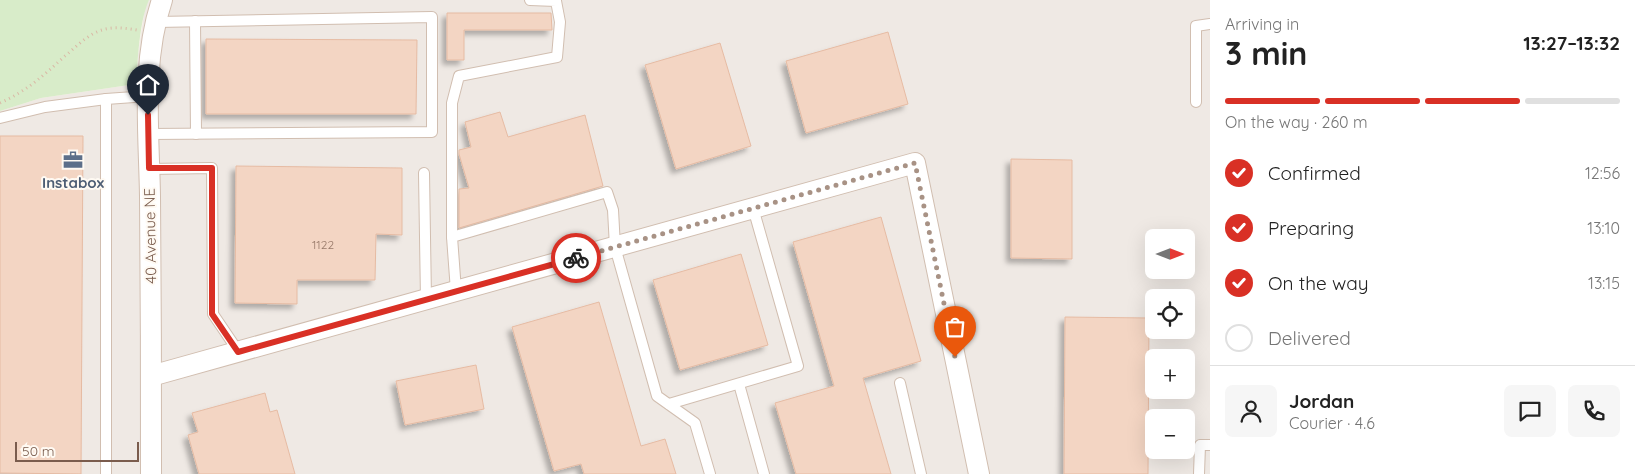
<!DOCTYPE html>
<meta charset="utf-8">
<style>
body{margin:0;font-family:Quicksand,sans-serif;background:#f6f6f6;color:#222;height:100vh;display:flex;flex-direction:column;font-size:19px;white-space:nowrap}
*{box-sizing:border-box;margin:0}
p{font-size:16px;color:#767676}
.icon{flex:none;width:28px;height:28px;fill:none;stroke:currentColor;stroke-width:2;stroke-linecap:round;stroke-linejoin:round}
.map{position:relative;flex:1;overflow:hidden}
.drawer{display:flex;flex-direction:column;background:#fff;width:425px}
.drawer>*{flex:none}
.needle{width:32px;rotate:90deg}
.fabs{position:absolute;left:1145px;top:229px;display:grid;gap:10px}
.fabs a{display:grid;place-items:center;width:50px;height:50px;border-radius:8px;background:#fff;box-shadow:0 5px 20px #0002;font-size:25px}
.scale{position:absolute;left:15px;bottom:12px;width:124px;box-sizing:border-box;padding-left:5px;border:2px solid #7a5c4d;border-top:0;font-size:14px;line-height:18px;white-space:nowrap;color:#7a5c4d;-webkit-text-stroke:4px #fffaf3;paint-order:stroke}
.pin{position:absolute;display:grid;place-items:center;width:42px;height:42px;color:#fff;margin:-51px -21px;border-radius:50% 50% 50% 0;rotate:-45deg;box-shadow:0 0 5px #0007}
.pin .icon{rotate:45deg}
.courier{position:absolute;display:grid;place-items:center;width:50px;height:50px;margin:-25px;border:4px solid #d93025;border-radius:50%;background:#fff;color:#222;box-shadow:0 1px 6px #0007}
.head em{font-style:normal;font-weight:700}
.head div{display:flex;flex-direction:column-reverse}
.head{display:flex;align-items:center;justify-content:space-between;height:85px;padding:0 15px}
h1{font-size:32px;font-weight:700;line-height:38px}
.bar{display:grid;grid-template-columns:repeat(4,1fr);gap:8px 5px;align-content:center;height:60px;padding:0 15px}
.bar i{height:6px;border-radius:4px;background:#e0e0e0}
.bar .current{background:#d93025}
.bar p{grid-column:span 4}
.line{display:flex;align-items:center;gap:12px;padding:0 15px;border-top:1px solid #e0e0e0}
.line div{flex:1}
.round{display:grid;place-items:center;flex:none;width:52px;height:52px;border-radius:8px;background:#f6f6f6}
ol{padding:0 15px;list-style:none}
li{display:flex;align-items:center;gap:15px;height:55px}
li p{margin-inline-start:auto}
li .icon{padding:5px;border-radius:50%;background:#d93025;color:#fff;stroke-width:4}
li:last-child{color:#767676}
li i{width:28px;height:28px;border:2px solid #e0e0e0;border-radius:50%}
main{display:flex;flex:1;min-height:0}
.map>svg:first-child{display:block}
.industrial{fill:#efe9e4;fill-rule:evenodd}
.green{fill:#d8ecc9}
.building{fill:#f3d5c3;stroke:#e6bba3;filter:url(#shadow)}
.lines{fill:none;stroke-linecap:round;stroke-linejoin:round}
.lane-casing{stroke:#d1beb0;stroke-width:12}
.street-casing{stroke:#d1beb0;stroke-width:22}
.path{stroke:#d9b8a5;stroke-width:3;stroke-dasharray:1 4;stroke-linecap:butt}
.lane{stroke:#fff;stroke-width:10}
.street{stroke:#fff;stroke-width:20}
.done{stroke:#a89285;stroke-width:5;stroke-dasharray:0 9}
.route{stroke:#d93025;stroke-width:6}
.labels{text-anchor:middle;dominant-baseline:central;stroke-width:4;stroke-linejoin:round;paint-order:stroke}
.number-label{font-size:12px;fill:#987a6a}
.service-label{font-size:15px;font-weight:bold;fill:#4e5e75;stroke:#fffaf3}
.street-label{font-size:15px;fill:#7a5c4d;stroke:#fffaf3}
</style>
<main>
<div class="map">
<svg width="1210" height="474" viewBox="0 0 1210 474">
<defs>
<filter id="shadow"><feDropShadow dx="-4.5" dy="4.5" stdDeviation="2.5" flood-color="#0004"/></filter>
</defs>
<rect width="100%" height="100%" fill="#fdf6ec"/>
<!-- industrial -->
<path class="industrial" d="M149,0H1210V474H0V111L41,98L136,84L138,55L145,7ZM1154,238H1186V270H1154ZM1154,298H1186V330H1154ZM1154,358H1186V390H1154ZM1154,418H1186V450H1154Z"/>
<!-- green -->
<path class="green" d="M0,0H149C139,22 138,60 136,84L41,98L0,111Z"/>
<!-- building -->
<g class="building">
<polygon points="447,13 551,13 552,30 464,30 464,60 447,60"/>
<polygon points="888,32 908,104 806,133 786,61"/>
<polygon points="206,39 417,40 416,114 206,114"/>
<polygon points="720,43 751,146 676,169 645,65"/>
<polygon points="500,112 508,137 585,115 603,186 459,228 459,189 469,188 459,154 459,150 471,147 465,122"/>
<polygon points="0,136 83,136 81,474 0,473"/>
<polygon points="1011,159 1072,160 1072,259 1011,258"/>
<polygon points="236,166 402,168 402,235 376,234 375,280 297,280 297,304 235,303"/>
<polygon points="881,217 921,361 863,378 891,474 796,474 775,403 834,386 793,242"/>
<polygon points="741,254 768,345 680,370 653,280"/>
<polygon points="599,302 641,446 665,439 676,474 584,474 581,464 554,471 512,327"/>
<polygon points="1065,317 1149,318 1148,474 1064,474"/>
<polygon points="476,365 484,409 405,425 396,381"/>
<polygon points="265,393 270,412 277,410 295,474 199,474 188,435 198,432 192,413"/>
</g>
<g class="lines">
<defs>
<g id="lane">
<polyline points="195,21 196,134"/>
<polyline points="1196,102 1196,26 1210,24"/>
<polyline points="0,118 45,107 106,99"/>
<polyline points="149,134 432,132 432,17 156,22"/>
<polyline points="149,169 212,168 213,314 238,351"/>
<polyline points="424,173 426,300"/>
<polyline points="452,237 452,103 459,76 557,57 560,22 556,1 530,0"/>
<polyline points="456,291 452,237 607,192 613,210 615,247 657,396 695,423 710,474"/>
<polyline points="900,383 921,474"/>
<polyline points="739,384 764,474"/>
<polyline points="669,404 798,366 753,208"/>
<polyline points="106,474 106,99 148,96"/>
<polyline points="1199,474 1200,445 1210,445"/>
</g>
<g id="street">
<polyline points="151,376 915,163 979,474"/>
<path d="M151,474C151,381 151,289 150,196C149,132 141,62 162,0"/>
</g>
</defs>
<!-- lane casing -->
<use href="#lane" class="lane-casing"/>
<!-- street casing -->
<use href="#street" class="street-casing"/>
<!-- path -->
<path class="path" d="M0,103C27,91 44,75 65,56C76,47 86,36 99,31C111,26 125,28 137,30"/>
<!-- lane -->
<use href="#lane" class="lane"/>
<!-- street -->
<use href="#street" class="street"/>
</g>
<g class="lines">
<!-- done -->
<polyline class="done" points="576,258 915,163 955,357"/>
<!-- route -->
<polyline class="route" points="148,115 149,168 212,168 212,314 238,352 576,258"/>
</g>
<!-- icons -->
<defs>
<symbol id="office-bare" viewBox="-9 -9 18 18"><path d="M-6-3h4V-5.5h4V-3h4V5H-6ZM-1-4.5V-3h2v-1.5ZM-6 0V1H6V0Z" fill="#5c6f8a" stroke="#fffaf3" stroke-width="2.5" paint-order="stroke"/></symbol>
</defs>
<g fill-rule="evenodd">
<use href="#office-bare" x="59" y="146" width="28" height="28"/>
</g>
<g class="labels">
<!-- number labels -->
<g class="number-label">
<text x="323" y="244">1122</text>
</g>
<!-- service labels -->
<g class="service-label">
<text x="73" y="182">Instabox</text>
</g>
<!-- street labels -->
<g class="street-label">
<text transform="translate(150 236) rotate(-91)">40 Avenue NE</text>
</g>
</g>
</svg>
<div class="fabs">
<a><svg class="needle" viewBox="-14 -14 28 28"><path d="M0-13l5 13h-10z" fill="#e53935"/><path d="M0 13l5-13h-10z" fill="#767676"/></svg></a>
<a><svg class="icon" aria-label="locate" viewBox="0 0 24 24"><circle cx="12" cy="12" r="6"/><path d="M12 2v4M12 18v4M2 12h4M18 12h4"/></svg></a>
<a>+</a>
<a>−</a>
</div>
<div class="scale">50 m</div>
<div class="pin" style="left:955px;top:357px;background:#ea580c"><svg class="icon" aria-label="bag" viewBox="0 0 24 24"><path d="M5 8h14l-1 12H6zM9 8a3 3 0 0 1 6 0"/></svg></div>
<div class="pin" style="left:148px;top:115px;background:#1f2937"><svg class="icon" aria-label="home" viewBox="0 0 24 24"><path d="M3 11l9-7 9 7M6 9v11h12V9"/></svg></div>
<div class="courier" style="left:576px;top:258px"><svg class="icon" aria-label="bike" viewBox="0 0 24 24"><circle cx="6" cy="16" r="4"/><circle cx="18" cy="16" r="4"/><path d="M6 16l4-8h5l3 8M10 8l3 8H6M13 5h3"/></svg></div>
</div>
<section class="drawer">
<div class="head"><div><h1>3 min</h1><p>Arriving in</p></div><em>13:27–13:32</em></div>
<div class="bar"><i class="current"></i><i class="current"></i><i class="current"></i><i></i><p>On the way · 260 m</p></div>
<ol>
<li><svg class="icon" aria-label="check" viewBox="0 0 24 24"><path d="M5 12l5 5 9-10"/></svg>Confirmed<p>12:56</p></li>
<li><svg class="icon" aria-label="check" viewBox="0 0 24 24"><path d="M5 12l5 5 9-10"/></svg>Preparing<p>13:10</p></li>
<li><svg class="icon" aria-label="check" viewBox="0 0 24 24"><path d="M5 12l5 5 9-10"/></svg>On the way<p>13:15</p></li>
<li><i></i>Delivered</li>
</ol>
<div class="line" style="height:90px"><a class="round"><svg class="icon" aria-label="person" viewBox="0 0 24 24"><circle cx="12" cy="8" r="4"/><path d="M4 21q1-7 8-7t8 7"/></svg></a><div><b>Jordan</b><p>Courier · 4.6</p></div><a class="round"><svg class="icon" aria-label="chat" viewBox="0 0 24 24"><path d="M4 5h16v11H9l-5 4z"/></svg></a><a class="round"><svg class="icon" aria-label="phone" viewBox="0 0 24 24"><path d="M5 4h4l2 5-3 2q2 4 5 5l2-3 5 2v4C11 20 4 13 5 4z"/></svg></a></div>
</section>
</main>
